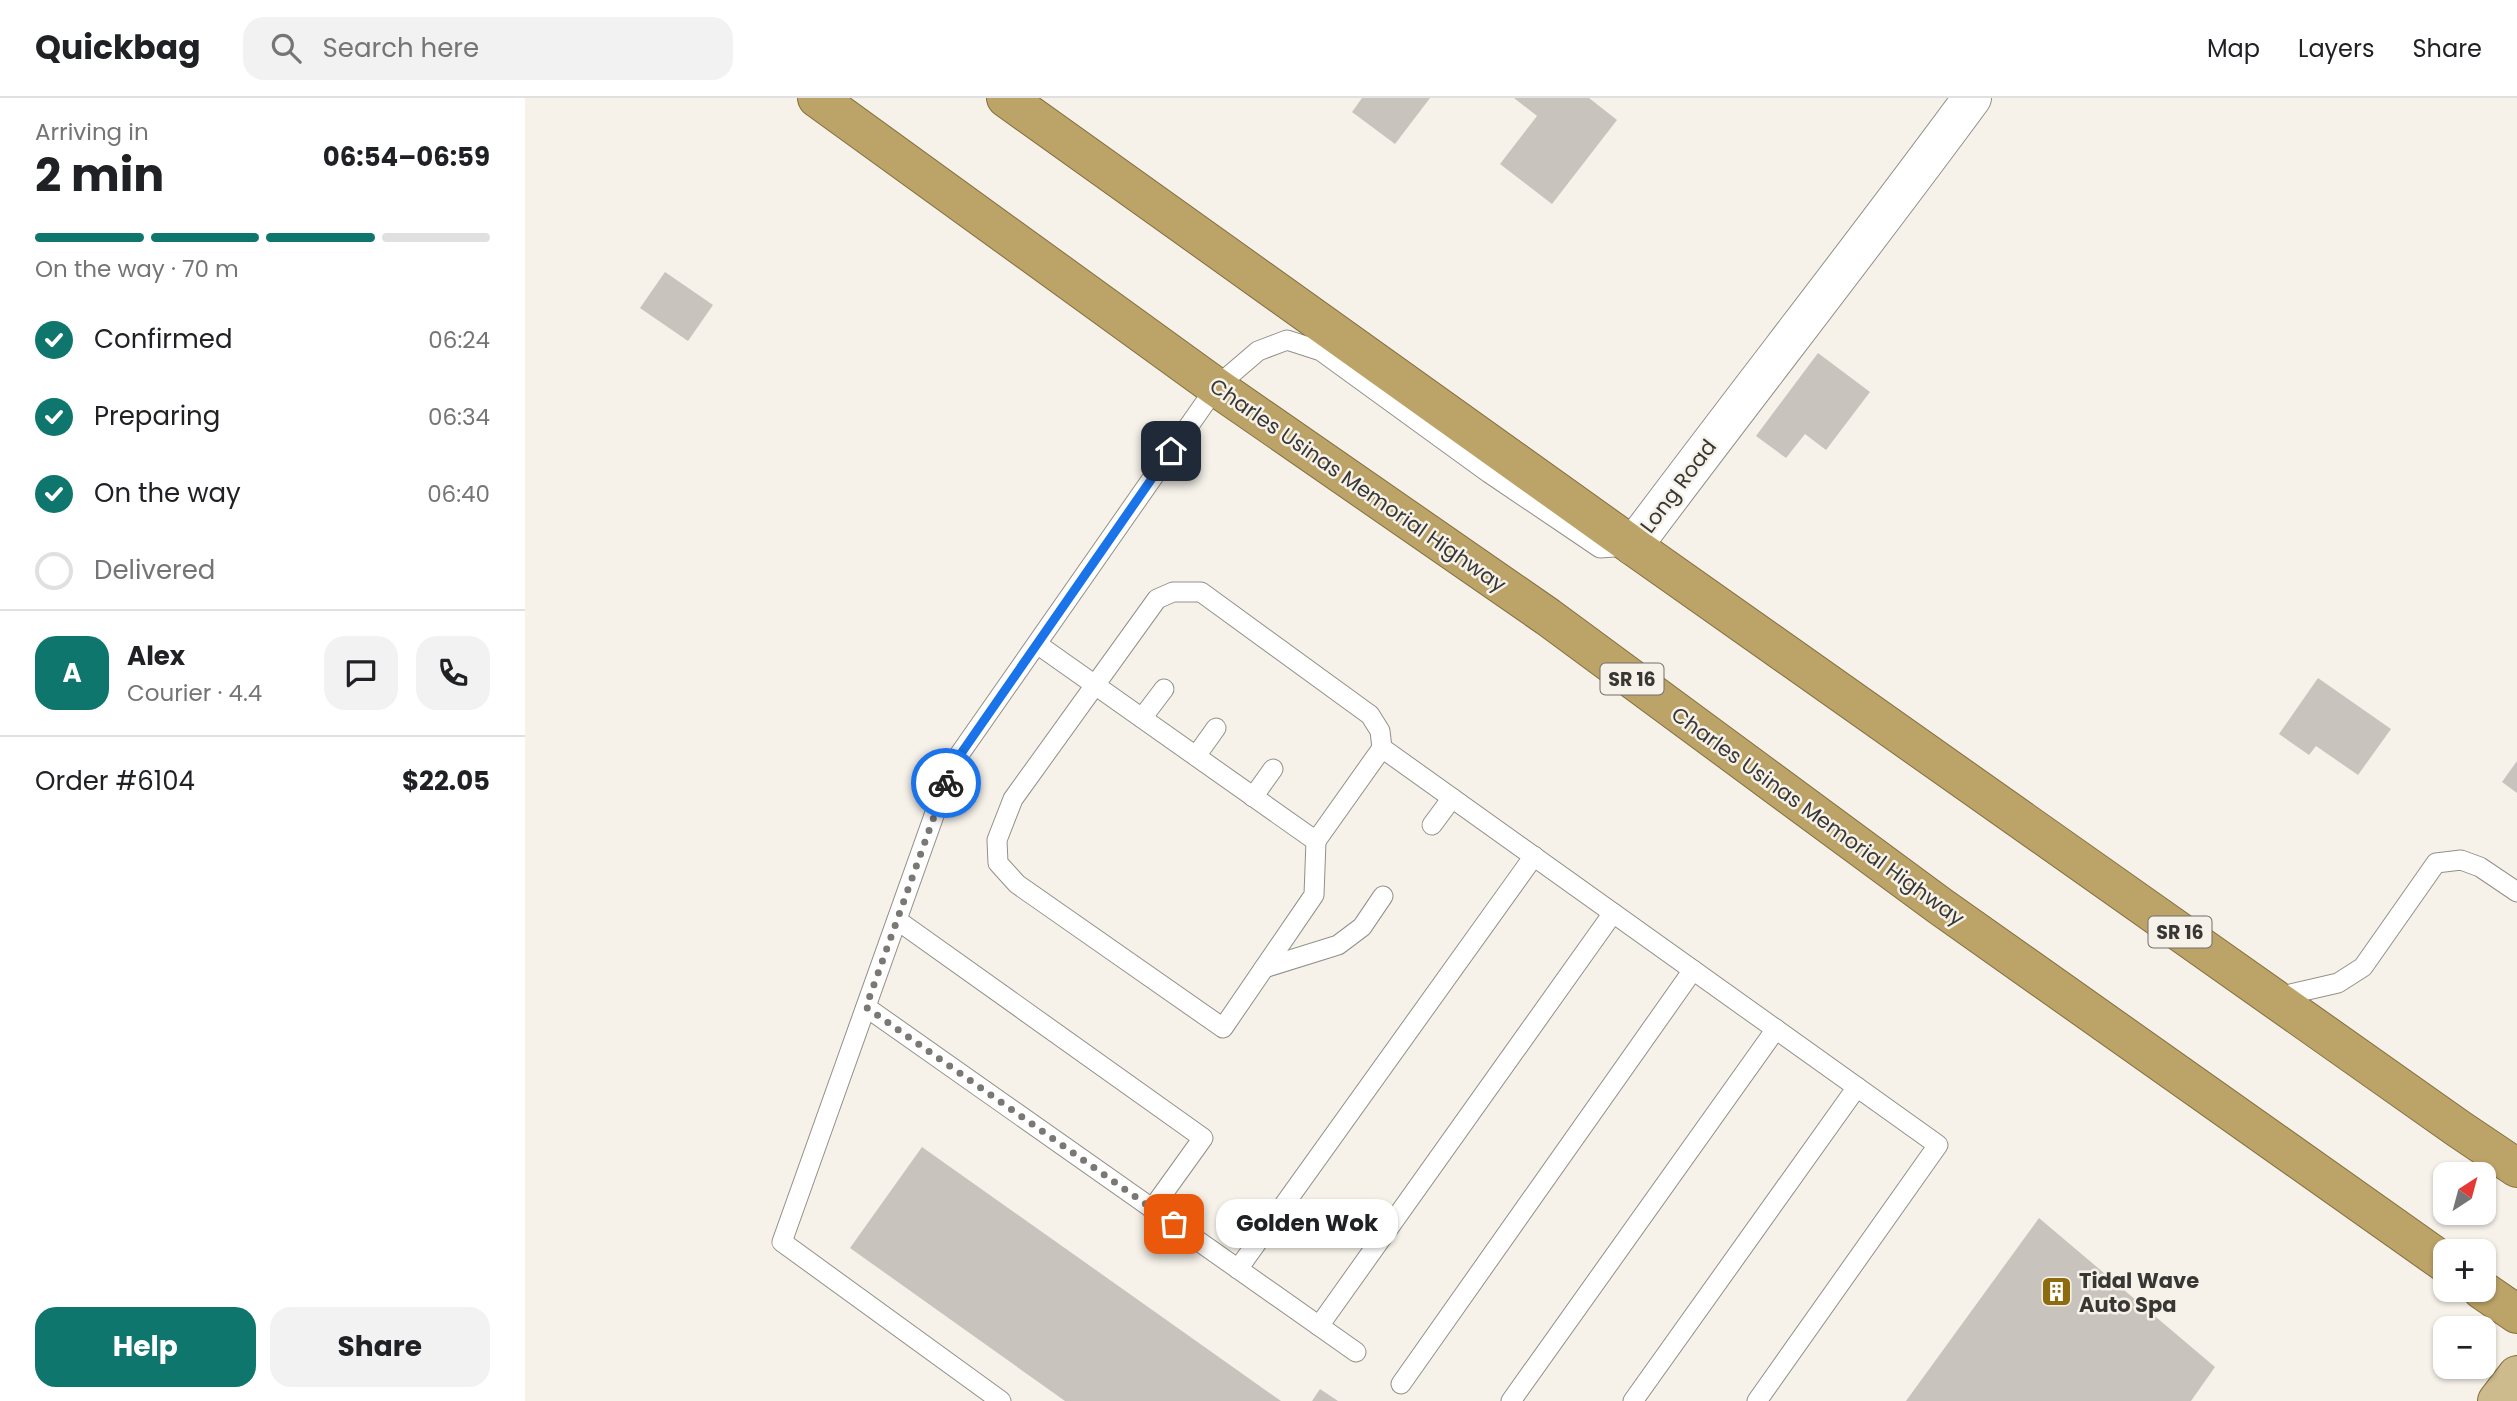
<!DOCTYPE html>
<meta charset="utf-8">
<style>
body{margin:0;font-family:Poppins,sans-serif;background:#f2f2f2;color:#202124;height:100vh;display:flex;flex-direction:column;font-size:26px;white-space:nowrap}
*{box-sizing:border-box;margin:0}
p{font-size:23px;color:#757577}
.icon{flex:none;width:38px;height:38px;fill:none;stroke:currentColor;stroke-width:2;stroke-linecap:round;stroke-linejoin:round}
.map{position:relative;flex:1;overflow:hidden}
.panel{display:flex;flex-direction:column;background:#fff;width:525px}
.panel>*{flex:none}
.needle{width:46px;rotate:36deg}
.buttons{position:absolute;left:1908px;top:1064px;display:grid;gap:14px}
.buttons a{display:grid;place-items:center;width:63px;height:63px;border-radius:14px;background:#fff;box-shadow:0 2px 5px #0004;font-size:35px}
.pin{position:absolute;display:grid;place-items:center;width:60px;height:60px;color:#fff;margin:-30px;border-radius:14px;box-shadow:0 4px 10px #0006}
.courier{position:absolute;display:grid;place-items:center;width:70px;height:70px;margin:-35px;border:5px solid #1a73e8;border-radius:50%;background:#fff;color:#222;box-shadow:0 2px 9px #0007}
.bubble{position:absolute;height:49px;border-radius:21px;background:#fff;box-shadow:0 2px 5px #0004;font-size:23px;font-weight:700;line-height:49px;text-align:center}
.head em{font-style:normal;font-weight:700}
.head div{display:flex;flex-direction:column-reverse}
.head{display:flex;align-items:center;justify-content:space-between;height:119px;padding:0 35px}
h1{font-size:46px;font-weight:700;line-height:52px}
.bar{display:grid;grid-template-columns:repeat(4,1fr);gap:10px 7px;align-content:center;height:84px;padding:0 35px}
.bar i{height:9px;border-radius:5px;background:#e0e0e0}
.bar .current{background:#0f766e}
.bar p{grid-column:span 4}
.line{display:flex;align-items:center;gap:18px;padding:0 35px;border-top:2px solid #e0e0e0}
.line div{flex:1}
.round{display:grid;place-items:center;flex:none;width:74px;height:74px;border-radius:21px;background:#f2f2f2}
ol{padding:0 35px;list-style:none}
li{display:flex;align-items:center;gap:21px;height:77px}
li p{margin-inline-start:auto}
li .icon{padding:7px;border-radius:50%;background:#0f766e;color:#fff;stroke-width:4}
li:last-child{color:#757577}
li i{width:38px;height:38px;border:4px solid #e0e0e0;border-radius:50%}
.button{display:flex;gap:14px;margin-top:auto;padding:14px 35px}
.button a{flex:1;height:80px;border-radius:21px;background:#0f766e;color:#fff;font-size:28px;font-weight:700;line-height:80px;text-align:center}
.button a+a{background:#f2f2f2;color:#202124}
header{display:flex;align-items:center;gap:42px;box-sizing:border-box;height:98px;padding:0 35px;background:#fff;border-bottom:2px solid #e0e0e0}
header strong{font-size:33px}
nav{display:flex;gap:38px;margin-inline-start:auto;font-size:24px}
.search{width:490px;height:63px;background:#f2f2f2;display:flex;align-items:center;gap:18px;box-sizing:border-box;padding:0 24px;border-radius:21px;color:#757577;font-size:26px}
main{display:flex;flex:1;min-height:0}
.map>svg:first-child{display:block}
.building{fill:#c8c4bd}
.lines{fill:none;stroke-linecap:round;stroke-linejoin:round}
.service-casing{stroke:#939089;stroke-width:21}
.minor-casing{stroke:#939089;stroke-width:40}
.primary-casing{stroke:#836e3c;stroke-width:40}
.trunk-casing{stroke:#836e3c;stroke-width:40}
.service{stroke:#fff;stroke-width:19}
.minor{stroke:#fff;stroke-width:38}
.primary{stroke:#cdba8d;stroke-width:38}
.trunk{stroke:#bca367;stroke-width:38}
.done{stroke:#7a7874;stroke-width:7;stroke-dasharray:0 12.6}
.route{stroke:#1a73e8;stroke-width:9}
.labels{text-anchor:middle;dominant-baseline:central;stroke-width:5;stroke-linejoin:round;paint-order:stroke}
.shield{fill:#f6f2ea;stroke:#716f6b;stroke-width:2}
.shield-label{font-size:19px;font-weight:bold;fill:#383734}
.street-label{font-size:21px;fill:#383734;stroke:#f6f2ea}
.poi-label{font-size:21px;font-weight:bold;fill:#383734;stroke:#f6f2ea;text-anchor:start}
</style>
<header>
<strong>Quickbag</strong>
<div class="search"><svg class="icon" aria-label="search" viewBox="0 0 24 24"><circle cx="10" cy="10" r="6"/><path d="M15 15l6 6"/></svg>Search here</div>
<nav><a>Map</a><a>Layers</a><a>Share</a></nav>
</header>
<main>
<section class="panel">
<div class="head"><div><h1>2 min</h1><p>Arriving in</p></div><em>06:54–06:59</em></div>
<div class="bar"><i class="current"></i><i class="current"></i><i class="current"></i><i></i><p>On the way · 70 m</p></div>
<ol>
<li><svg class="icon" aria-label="check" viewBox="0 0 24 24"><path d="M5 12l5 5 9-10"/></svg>Confirmed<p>06:24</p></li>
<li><svg class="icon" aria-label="check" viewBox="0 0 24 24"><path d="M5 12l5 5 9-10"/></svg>Preparing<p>06:34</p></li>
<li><svg class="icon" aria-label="check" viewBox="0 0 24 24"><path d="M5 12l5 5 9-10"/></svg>On the way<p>06:40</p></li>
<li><i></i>Delivered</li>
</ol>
<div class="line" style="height:126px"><b class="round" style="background:#0f766e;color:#fff">A</b><div><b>Alex</b><p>Courier · 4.4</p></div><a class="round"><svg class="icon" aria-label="chat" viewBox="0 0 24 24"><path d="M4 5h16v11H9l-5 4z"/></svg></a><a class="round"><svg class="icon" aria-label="phone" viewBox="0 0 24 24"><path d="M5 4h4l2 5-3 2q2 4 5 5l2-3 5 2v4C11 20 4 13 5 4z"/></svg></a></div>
<div class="line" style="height:91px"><div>Order #6104</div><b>$22.05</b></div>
<div class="button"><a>Help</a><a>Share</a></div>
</section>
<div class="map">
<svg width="1992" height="1303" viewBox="0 0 1992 1303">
<rect width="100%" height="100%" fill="#f6f2ea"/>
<!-- building -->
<g class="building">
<polygon points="837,0 905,0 870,46 827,14"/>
<polygon points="989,0 1064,0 1092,22 1027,106 975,66 1012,18"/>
<polygon points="140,174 188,207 163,243 115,210"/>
<polygon points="1293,255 1345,294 1301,352 1280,336 1261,360 1231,338"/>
<polygon points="1793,580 1866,631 1833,677 1791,648 1784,657 1754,636"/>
<polygon points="1992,663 1992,695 1977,684"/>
<polygon points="397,1049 756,1303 540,1303 325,1150"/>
<polygon points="1514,1120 1690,1269 1666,1303 1381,1303"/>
<polygon points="795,1291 813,1303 787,1303"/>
</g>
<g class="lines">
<defs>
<g id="service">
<polyline points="512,546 791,743 857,650 1413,1047 1232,1303"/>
<polyline points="617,620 639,591"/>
<polyline points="671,658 691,630"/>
<polyline points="728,699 748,671"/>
<polyline points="907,727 927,700"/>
<polyline points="791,743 789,797 698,930 492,786 473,765 472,742 488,701 632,501 648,494 676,494 845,617 855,633 857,650"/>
<polyline points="372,822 678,1040 627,1111"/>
<polyline points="739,870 813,847 837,829 858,798"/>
<polyline points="1748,900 1813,885 1838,869 1911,765 1936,762 1955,769 1992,794"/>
<polyline points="341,909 831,1254"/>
<polyline points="713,1171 1009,758"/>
<polyline points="794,1228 1088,815"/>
<polyline points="876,1286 1168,872"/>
<polyline points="476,1303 257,1144 427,667 691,289 733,253 762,242 796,253 964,375 1075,450 1103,448"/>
<polyline points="986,1303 1251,931"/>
<polyline points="1108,1303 1332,989"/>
</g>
<path id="minor" d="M1108,448C1220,298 1336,151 1447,0"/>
<polyline id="primary" points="1972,1303 1992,1277"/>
<g id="trunk">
<polyline points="292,0 691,289 1023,519 1415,808 1920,1165"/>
<polyline points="481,0 1108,448 1934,1031 1992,1070"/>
<polyline points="1957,1192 1992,1216"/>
</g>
</defs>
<!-- service casing -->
<use href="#service" class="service-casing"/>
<!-- minor casing -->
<use href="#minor" class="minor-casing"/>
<!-- primary casing -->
<use href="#primary" class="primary-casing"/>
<!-- trunk casing -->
<use href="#trunk" class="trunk-casing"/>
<!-- service -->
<use href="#service" class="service"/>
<!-- minor -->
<use href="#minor" class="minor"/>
<!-- primary -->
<use href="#primary" class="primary"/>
<!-- trunk -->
<use href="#trunk" class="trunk"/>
</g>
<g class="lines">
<!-- done -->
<polyline class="done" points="421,685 341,909 649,1126"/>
<!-- route -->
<polyline class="route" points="421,685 428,667 646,353"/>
</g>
<!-- icons -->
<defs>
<symbol id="building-square" viewBox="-11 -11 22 22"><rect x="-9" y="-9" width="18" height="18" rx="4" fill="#8c6c0e" stroke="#f6f2ea"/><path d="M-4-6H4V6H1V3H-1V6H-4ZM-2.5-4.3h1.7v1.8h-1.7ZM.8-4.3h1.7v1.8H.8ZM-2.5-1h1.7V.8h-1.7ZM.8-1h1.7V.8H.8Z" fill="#fff"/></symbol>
</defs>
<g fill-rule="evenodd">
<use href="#building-square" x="1514" y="1176" width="35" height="35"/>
</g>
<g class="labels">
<!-- shield labels -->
<g class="shield">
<rect x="1075.5" y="565.5" width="63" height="31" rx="5"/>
<rect x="1623.5" y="818.5" width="63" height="31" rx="5"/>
</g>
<g class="shield-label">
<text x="1107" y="581">SR 16</text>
<text x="1655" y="834">SR 16</text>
</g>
<!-- street labels -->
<g class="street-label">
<text transform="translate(833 387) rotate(35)">Charles Usinas Memorial Highway</text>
<text transform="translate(1153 388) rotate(-53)">Long Road</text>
<text transform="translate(1293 718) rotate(36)">Charles Usinas Memorial Highway</text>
</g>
<!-- poi labels -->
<g class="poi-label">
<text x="1554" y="1182">Tidal Wave<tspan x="1554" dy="24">Auto Spa</tspan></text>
</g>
</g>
</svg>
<div class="buttons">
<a><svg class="needle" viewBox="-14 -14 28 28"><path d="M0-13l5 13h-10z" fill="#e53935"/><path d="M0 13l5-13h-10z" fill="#757577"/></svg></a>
<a>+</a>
<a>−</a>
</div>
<div class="pin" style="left:649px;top:1126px;background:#ea580c"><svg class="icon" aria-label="bag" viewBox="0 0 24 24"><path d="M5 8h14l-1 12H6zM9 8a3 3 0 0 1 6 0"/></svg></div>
<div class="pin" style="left:646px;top:353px;background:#1f2937"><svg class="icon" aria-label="home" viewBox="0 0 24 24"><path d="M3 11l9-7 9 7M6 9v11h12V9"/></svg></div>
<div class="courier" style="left:421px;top:685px"><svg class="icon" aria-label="bike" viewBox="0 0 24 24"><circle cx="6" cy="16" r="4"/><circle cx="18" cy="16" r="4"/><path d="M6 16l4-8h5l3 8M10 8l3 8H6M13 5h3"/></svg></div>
<div class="bubble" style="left:691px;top:1101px;width:182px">Golden Wok</div>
</div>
</main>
